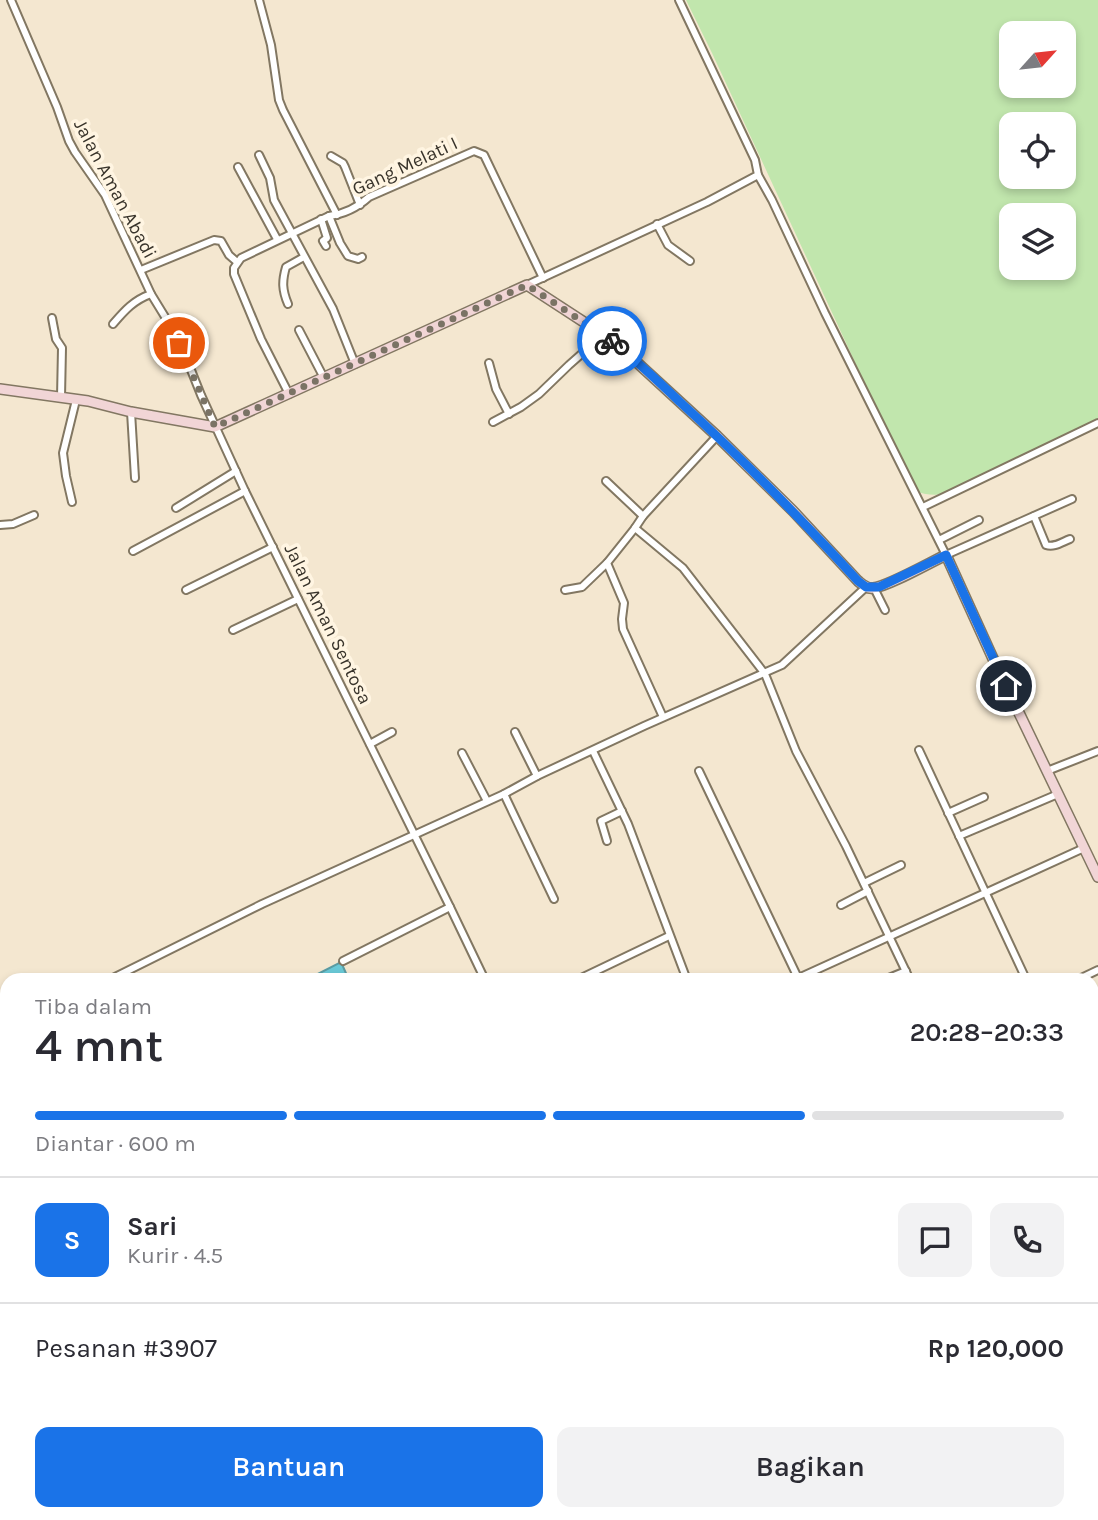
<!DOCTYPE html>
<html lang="id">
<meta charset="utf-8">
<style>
body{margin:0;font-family:Karla,sans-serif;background:#f2f2f3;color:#2b2b33;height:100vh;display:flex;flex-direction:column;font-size:26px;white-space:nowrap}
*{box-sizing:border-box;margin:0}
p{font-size:23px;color:#7c7c81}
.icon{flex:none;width:38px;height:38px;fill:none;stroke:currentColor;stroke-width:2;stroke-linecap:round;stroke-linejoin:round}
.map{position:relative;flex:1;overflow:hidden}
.panel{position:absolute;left:0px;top:973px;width:1099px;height:548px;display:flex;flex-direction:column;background:#fff;border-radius:21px 21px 0 0;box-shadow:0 4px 10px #0003}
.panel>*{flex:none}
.needle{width:46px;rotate:63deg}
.buttons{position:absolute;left:999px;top:21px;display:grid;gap:14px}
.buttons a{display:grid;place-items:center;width:77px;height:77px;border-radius:14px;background:#fff;box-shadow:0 4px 10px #0003;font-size:35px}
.pin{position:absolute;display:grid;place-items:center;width:60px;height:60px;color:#fff;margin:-30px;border:4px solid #fff;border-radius:50%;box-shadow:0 2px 7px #0007}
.courier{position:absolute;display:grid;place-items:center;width:70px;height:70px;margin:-35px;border:5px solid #1a73e8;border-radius:50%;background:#fff;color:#222;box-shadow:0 2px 9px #0007}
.summary em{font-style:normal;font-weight:600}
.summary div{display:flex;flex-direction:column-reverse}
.summary{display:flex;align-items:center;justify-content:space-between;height:119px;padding:0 35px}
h1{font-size:46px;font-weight:600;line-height:52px}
.bar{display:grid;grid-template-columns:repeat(4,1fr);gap:10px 7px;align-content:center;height:84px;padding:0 35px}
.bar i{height:9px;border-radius:5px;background:#e1e1e2}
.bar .active{background:#1a73e8}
.bar p{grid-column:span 4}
.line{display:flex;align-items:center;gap:18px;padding:0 35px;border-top:2px solid #e1e1e2}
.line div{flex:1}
.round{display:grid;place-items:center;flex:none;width:74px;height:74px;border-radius:14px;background:#f2f2f3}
.button{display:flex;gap:14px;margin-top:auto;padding:14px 35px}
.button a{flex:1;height:80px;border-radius:14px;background:#1a73e8;color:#fff;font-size:28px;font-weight:600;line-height:80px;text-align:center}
.button a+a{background:#f2f2f3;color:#2b2b33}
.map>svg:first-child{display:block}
.green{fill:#c1e6ad;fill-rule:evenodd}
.water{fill:#6ac9d7;stroke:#5b9ca3;stroke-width:2}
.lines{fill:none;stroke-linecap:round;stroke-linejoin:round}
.street-casing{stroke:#827762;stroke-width:10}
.secondary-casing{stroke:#827762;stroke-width:12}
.street{stroke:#fff;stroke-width:6}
.secondary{stroke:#f1d5d6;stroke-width:9}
.done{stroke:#7a7365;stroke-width:7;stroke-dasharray:0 12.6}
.route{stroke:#1a73e8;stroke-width:9}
.labels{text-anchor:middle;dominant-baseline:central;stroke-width:7;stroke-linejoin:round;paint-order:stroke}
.street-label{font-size:19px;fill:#39342b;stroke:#fff5e2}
</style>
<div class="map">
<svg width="1098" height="1520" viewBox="0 0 1098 1520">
<rect width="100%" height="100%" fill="#f4e7d0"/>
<!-- green -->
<path class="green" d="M686,0H1098V420L947,494C936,495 925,496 914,490L712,53ZM1012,33H1064V86H1012ZM1012,124H1064V177H1012ZM1012,215H1064V268H1012Z"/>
<!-- water -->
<g class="water">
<polygon points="341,962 349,980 306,980"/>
<polygon points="113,1514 222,1514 222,1520 110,1520"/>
</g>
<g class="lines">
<defs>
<g id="street">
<polyline points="11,0 57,107 69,141 75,152 105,195 151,294 170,325 187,360 201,395 245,491 450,907 485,980"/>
<polyline points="259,0 271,45 279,100 283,110 337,215"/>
<polyline points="259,155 270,178 274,200 333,309 355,364"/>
<polyline points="331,156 343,163 345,167 360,205"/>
<polyline points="238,167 277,239"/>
<polyline points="758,175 772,200 825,313 946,555 1072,499"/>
<polyline points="329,216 340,243 348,256 358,259 362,257"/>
<polyline points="321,219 327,238 323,241 326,246"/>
<polyline points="657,224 668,245 690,261"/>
<polyline points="141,270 214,240 221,241 229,255 237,262"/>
<polyline points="527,285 707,202 758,175 755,160 679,0"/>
<path d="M288,304C282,290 282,281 286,267L304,257"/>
<polyline points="52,318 56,339 62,348 61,397"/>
<path d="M113,324C125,310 134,300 151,294"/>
<polyline points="299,330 324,378"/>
<polyline points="489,363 496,389 509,414"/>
<path d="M289,394L261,339L234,274V268L241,258L329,216C344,214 358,207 369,197L474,151L484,155L543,278"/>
<polyline points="131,412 135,478"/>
<polyline points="493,422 521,407 539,394 569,365 603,335"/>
<polyline points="606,481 643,516"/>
<polyline points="72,502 66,476 63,453 76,400"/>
<polyline points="923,507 1098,423"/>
<polyline points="176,508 236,471"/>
<path d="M1034,516L1046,545C1054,548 1062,542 1070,539"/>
<polyline points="0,525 13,524 34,515"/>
<polyline points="635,528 683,568 765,674 796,751 846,846 910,980"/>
<polyline points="939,540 979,520"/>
<polyline points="133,551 245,491"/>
<polyline points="874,588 885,610"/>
<polyline points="186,590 273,547"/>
<polyline points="565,590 582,587 607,563"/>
<polyline points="233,630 298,599"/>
<polyline points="663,717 623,629 622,619 624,603 607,563 635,528 643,516 717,436"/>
<polyline points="515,732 537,776"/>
<polyline points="370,744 392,732"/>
<polyline points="919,750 1025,977"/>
<polyline points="593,751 628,824 687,980"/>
<polyline points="462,753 487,801"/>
<polyline points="699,771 799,980"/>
<polyline points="1047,771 1098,751"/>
<polyline points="504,794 554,899"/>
<polyline points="948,813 984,797"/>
<polyline points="959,836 1058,794"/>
<polyline points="607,841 601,821 622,811"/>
<polyline points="864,883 901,865"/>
<polyline points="841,905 868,891"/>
<polyline points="343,961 450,907"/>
<polyline points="109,980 262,904 504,794 537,776 644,726 782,665 866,587"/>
<polyline points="577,980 669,936"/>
<polyline points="794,980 1084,848"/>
<polyline points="884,980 906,971"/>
<polyline points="1077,980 1098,970"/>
<polyline points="0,1031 7,1028"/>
<polyline points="1092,1034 1098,1032"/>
<polyline points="1092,1155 1098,1169"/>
<polyline points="1092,1191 1098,1188"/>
<polyline points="1092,1383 1098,1399"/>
<polyline points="1092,1427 1098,1424"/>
<polyline points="408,1514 409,1520"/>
<polyline points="1002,1514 1005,1520"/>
<polyline points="1067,1514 1070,1520"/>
<polyline points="94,1520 97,1514"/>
<polyline points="543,1520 557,1514"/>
</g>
<path id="secondary" d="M0,389L88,401L131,412L215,427L527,285L613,341L631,357L717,436L793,511L858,581C863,585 867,589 873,588C887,587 931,562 946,555L995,663L1098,877"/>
</defs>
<!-- street casing -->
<use href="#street" class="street-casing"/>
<!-- secondary casing -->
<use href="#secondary" class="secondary-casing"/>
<!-- street -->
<use href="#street" class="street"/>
<!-- secondary -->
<use href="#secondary" class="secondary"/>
</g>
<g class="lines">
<!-- done -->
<polyline class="done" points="179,343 215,427 527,285 612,341"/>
<!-- route -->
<path class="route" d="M612,341C636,360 658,381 680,402C743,459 801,519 858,581L866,587H879L946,555L1006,686"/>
</g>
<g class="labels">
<!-- street labels -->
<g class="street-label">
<text transform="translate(405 166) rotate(-25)">Gang Melati I</text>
<text transform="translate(115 189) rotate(62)">Jalan Aman Abadi</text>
<text transform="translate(328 624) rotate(64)">Jalan Aman Sentosa</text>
</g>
</g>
</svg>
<div class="buttons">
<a><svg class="needle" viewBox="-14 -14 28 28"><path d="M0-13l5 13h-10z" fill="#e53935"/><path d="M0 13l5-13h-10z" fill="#7c7c81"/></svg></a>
<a><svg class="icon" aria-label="locate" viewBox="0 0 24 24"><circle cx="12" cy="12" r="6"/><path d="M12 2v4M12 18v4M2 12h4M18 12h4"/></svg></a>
<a><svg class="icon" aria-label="layers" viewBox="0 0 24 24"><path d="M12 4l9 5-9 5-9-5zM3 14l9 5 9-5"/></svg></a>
</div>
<div class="pin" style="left:179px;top:343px;background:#ea580c"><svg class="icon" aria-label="bag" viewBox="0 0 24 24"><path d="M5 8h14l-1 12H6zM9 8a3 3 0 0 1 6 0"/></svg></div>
<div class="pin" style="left:1006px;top:686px;background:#1f2937"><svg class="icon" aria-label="home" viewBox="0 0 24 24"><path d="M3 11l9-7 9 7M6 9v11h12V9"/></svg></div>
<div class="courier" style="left:612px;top:341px"><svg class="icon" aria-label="bike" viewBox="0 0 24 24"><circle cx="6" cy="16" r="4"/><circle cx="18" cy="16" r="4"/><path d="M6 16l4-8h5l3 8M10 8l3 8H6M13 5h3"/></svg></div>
<section class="panel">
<div class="summary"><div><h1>4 mnt</h1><p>Tiba dalam</p></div><em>20:28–20:33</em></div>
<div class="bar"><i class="active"></i><i class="active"></i><i class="active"></i><i></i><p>Diantar · 600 m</p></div>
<div class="line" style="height:126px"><b class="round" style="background:#1a73e8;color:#fff">S</b><div><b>Sari</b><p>Kurir · 4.5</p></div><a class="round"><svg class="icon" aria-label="chat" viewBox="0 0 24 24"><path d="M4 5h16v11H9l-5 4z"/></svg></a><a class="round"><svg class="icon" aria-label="phone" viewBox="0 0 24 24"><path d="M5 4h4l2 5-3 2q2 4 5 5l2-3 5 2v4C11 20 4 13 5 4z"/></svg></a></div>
<div class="line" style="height:91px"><div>Pesanan #3907</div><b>Rp 120,000</b></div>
<div class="button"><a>Bantuan</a><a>Bagikan</a></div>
</section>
</div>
